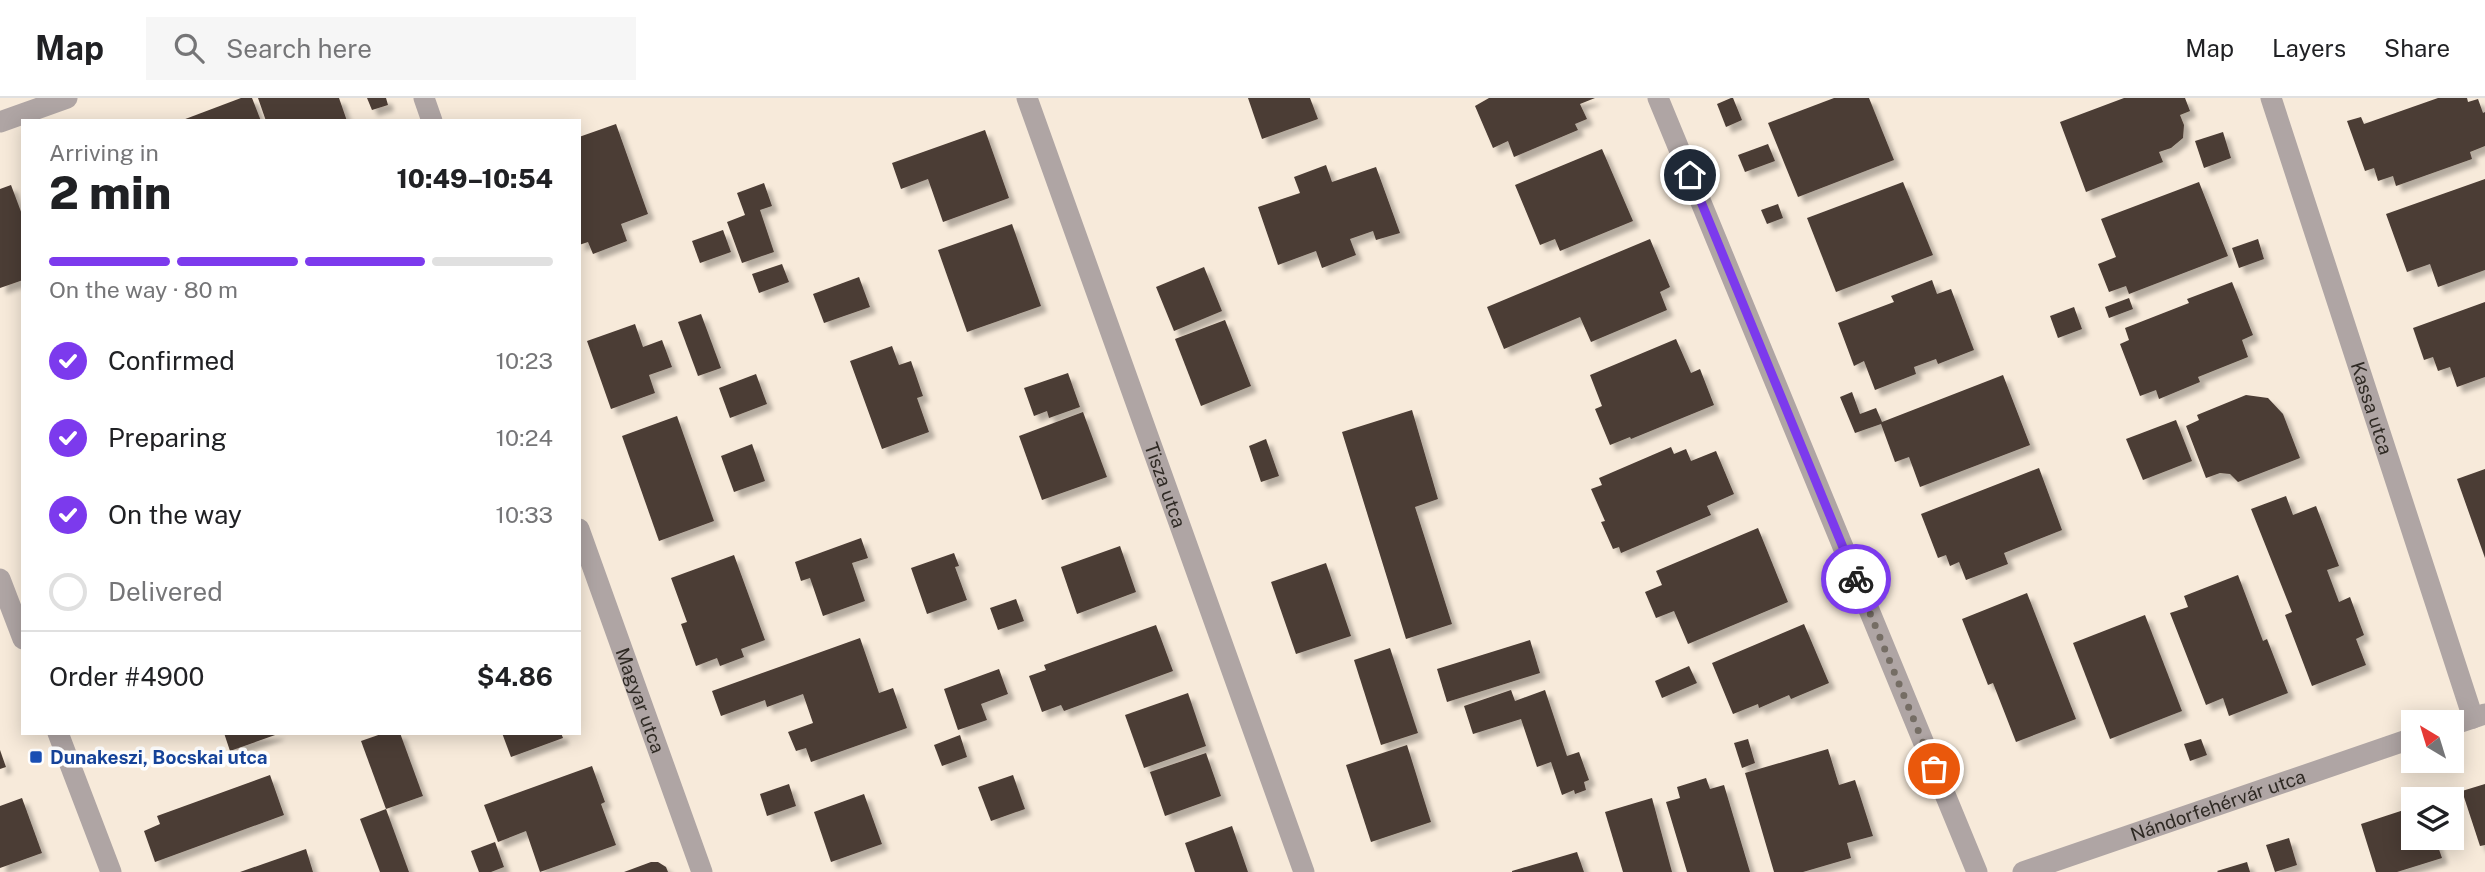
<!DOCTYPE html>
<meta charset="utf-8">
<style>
body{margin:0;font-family:"Public Sans",sans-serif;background:#f6f6f6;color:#202124;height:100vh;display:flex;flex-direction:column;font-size:26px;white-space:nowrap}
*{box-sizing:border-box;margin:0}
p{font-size:23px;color:#757577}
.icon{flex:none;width:38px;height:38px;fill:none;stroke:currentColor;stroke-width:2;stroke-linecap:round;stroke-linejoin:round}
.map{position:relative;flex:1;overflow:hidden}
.sheet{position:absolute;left:21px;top:21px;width:560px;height:616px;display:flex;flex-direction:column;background:#fff;border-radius:0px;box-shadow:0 4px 18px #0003}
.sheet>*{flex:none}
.needle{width:46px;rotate:322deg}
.fabs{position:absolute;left:2401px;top:612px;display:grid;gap:14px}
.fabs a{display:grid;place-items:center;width:63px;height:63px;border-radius:0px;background:#fff;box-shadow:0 4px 18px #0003;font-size:35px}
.pin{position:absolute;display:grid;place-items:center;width:60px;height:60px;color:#fff;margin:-30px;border:4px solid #fff;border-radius:50%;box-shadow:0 2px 7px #0007}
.courier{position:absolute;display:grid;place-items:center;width:70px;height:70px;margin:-35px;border:5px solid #7c3aed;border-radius:50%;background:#fff;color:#222;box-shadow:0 2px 9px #0007}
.overview em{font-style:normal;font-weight:800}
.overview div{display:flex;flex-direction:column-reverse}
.overview{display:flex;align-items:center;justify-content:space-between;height:119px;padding:0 28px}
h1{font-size:46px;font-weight:800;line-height:52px}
.bar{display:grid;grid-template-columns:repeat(4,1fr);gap:10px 7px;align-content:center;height:84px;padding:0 28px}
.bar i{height:9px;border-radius:5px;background:#e0e0e0}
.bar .on{background:#7c3aed}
.bar p{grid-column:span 4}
.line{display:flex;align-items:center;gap:18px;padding:0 28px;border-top:2px solid #e0e0e0}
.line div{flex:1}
ol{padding:0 28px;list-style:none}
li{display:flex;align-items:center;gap:21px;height:77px}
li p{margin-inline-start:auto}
li .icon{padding:7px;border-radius:50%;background:#7c3aed;color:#fff;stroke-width:4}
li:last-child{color:#757577}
li i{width:38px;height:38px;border:4px solid #e0e0e0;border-radius:50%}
header{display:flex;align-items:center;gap:42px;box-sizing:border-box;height:98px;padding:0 35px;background:#fff;border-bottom:2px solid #e0e0e0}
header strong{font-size:33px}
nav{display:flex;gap:38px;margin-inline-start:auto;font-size:24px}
.search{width:490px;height:63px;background:#f6f6f6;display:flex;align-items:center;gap:18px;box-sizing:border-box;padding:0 24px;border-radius:0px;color:#757577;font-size:26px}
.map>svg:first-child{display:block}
.building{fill:#4b3c34;filter:url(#shadow)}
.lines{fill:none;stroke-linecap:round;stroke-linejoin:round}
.minor{stroke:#afa5a4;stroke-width:21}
.done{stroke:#756d64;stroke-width:7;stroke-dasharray:0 12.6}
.route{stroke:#7c3aed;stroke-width:9}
.transit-dot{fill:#1a4fb4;stroke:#fff;stroke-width:2.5}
.labels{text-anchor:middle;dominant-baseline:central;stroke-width:7;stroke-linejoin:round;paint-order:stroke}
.street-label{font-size:19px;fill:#2f2a24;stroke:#fff}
.transit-label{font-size:19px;font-weight:bold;fill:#164399;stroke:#fff;text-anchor:start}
</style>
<header>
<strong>Map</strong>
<div class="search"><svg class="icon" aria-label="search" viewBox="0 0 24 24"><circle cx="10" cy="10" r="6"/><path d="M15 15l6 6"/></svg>Search here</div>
<nav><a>Map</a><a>Layers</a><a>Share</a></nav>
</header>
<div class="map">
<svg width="2485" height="774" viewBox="0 0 2485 774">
<defs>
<filter id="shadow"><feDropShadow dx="6" dy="6" stdDeviation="2" flood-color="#0004"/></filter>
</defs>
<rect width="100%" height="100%" fill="#f7eada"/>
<!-- building -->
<g class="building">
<polygon points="241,0 252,0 261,23 180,23"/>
<polygon points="258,0 339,0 347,23 266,23"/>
<polygon points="367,0 386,0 388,7 372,12"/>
<polygon points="1248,0 1310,0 1318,21 1262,41"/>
<polygon points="1489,0 1595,0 1580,6 1587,21 1575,26 1578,32 1514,59 1508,43 1493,50 1475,8"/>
<polygon points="1731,0 1733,0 1742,22 1726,29 1717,6"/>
<polygon points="1834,0 1869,0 1894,62 1798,99 1768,25"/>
<polygon points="2124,0 2185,0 2190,13 2180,17 2184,27 2183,40 2171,50 2159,54 2163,64 2086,94 2060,24"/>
<polygon points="2438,0 2467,0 2468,4 2478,1 2483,15 2485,14 2485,48 2470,54 2472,61 2396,88 2393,78 2378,83 2374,70 2365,73 2347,23 2361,19 2364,26"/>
<polygon points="616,26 648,116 621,126 627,143 593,156 588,144 579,147 579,39"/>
<polygon points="985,32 1009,100 943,124 928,81 901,91 892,65"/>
<polygon points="2223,34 2231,60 2204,70 2195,43"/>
<polygon points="1768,46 1775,63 1745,74 1738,57"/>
<polygon points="1602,51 1633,123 1560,153 1555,141 1540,147 1515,87"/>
<polygon points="1326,67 1332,84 1376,69 1400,135 1376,142 1373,133 1350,141 1356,157 1322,170 1316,153 1278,167 1258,109 1300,95 1294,79"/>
<polygon points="2485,81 2485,172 2438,189 2430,166 2407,174 2386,116"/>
<polygon points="1903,84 1933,157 1836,194 1807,120"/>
<polygon points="2199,84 2228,158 2129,196 2126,188 2109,194 2098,166 2116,159 2101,121"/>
<polygon points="764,85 772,108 760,112 774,154 742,165 727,124 745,117 737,95"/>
<polygon points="11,87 23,119 23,182 0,190 0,91"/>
<polygon points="1778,106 1783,120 1767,126 1761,112"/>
<polygon points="1012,126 1041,208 967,234 938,152"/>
<polygon points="723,132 731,154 700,165 692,143"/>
<polygon points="1650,141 1670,189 1660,194 1667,212 1591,244 1580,219 1504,251 1487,209"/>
<polygon points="2258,141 2264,161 2239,170 2232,150"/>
<polygon points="782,166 789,184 759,195 752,176"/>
<polygon points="1204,169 1222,213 1174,233 1156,189"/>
<polygon points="859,179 870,209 824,225 813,196"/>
<polygon points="1932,182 1937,196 1951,191 1974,252 1938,266 1936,261 1914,269 1916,276 1875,292 1864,263 1854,268 1838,225 1894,204 1891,198"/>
<polygon points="2232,184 2253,237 2242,242 2248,259 2198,279 2200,284 2159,301 2156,292 2140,298 2120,246 2129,242 2125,230 2189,205 2187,201"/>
<polygon points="2129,200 2133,211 2109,220 2105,209"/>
<polygon points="2485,204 2485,279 2457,289 2450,269 2438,273 2433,259 2424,262 2413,230"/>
<polygon points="2074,209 2082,231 2058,240 2050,218"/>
<polygon points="701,216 721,270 698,278 678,224"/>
<polygon points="1225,222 1251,288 1201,308 1175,241"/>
<polygon points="635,226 643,249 662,242 672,269 649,277 655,295 611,311 587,243"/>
<polygon points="1676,241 1691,275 1700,271 1714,307 1631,341 1630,339 1610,347 1595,311 1602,308 1590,277"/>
<polygon points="892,248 899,267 911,263 923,298 917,300 929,334 882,351 850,263"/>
<polygon points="1068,275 1080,309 1049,320 1047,313 1034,318 1024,290"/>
<polygon points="756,276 767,306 730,320 719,290"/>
<polygon points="2003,277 2030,347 1920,389 1909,359 1895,364 1881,326 1855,335 1840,299 1852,294 1860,316 1876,310 1882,324"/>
<polygon points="2246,297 2268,300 2283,316 2300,360 2238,384 2230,376 2220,375 2206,380 2186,328 2199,322 2197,317"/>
<polygon points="1412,312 1438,401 1415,409 1452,526 1406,541 1342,334"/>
<polygon points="1083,314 1107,379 1042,402 1019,338"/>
<polygon points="677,318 714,423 659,443 622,338"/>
<polygon points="2176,322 2192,363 2143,382 2126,341"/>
<polygon points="1266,341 1279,378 1261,384 1249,348"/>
<polygon points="752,346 765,383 734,394 721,358"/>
<polygon points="1671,349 1674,356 1686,351 1691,363 1716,353 1734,396 1707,408 1711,417 1621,455 1619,449 1613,451 1601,424 1605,423 1591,391 1602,387 1599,380"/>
<polygon points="2039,370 2062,432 2004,455 2008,466 1966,482 1959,464 1950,468 1946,457 1938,460 1921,416"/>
<polygon points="2485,371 2485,460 2457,381"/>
<polygon points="2286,398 2293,417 2316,408 2339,468 2327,472 2339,504 2350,499 2364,537 2356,541 2366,567 2312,588 2285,517 2292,514 2251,411"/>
<polygon points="1758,430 1788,504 1688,546 1674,513 1656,520 1645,494 1662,487 1656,473"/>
<polygon points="861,440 868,460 852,465 865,503 823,518 810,480 801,483 795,464"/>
<polygon points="1120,448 1136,494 1077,516 1061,469"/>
<polygon points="954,455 959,468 955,469 967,502 927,516 911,470"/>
<polygon points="734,457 765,542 741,551 744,559 720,568 717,560 696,568 681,526 687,524 671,480"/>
<polygon points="1326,465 1351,538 1296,556 1271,484"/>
<polygon points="2238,477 2263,543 2267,541 2288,595 2229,618 2223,600 2206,607 2170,515 2188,509 2184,498"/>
<polygon points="2027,495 2076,621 2016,644 1993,585 1988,587 1962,521"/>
<polygon points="1016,501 1024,523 998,532 990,510"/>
<polygon points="2145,517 2182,613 2110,641 2073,545"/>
<polygon points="1804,526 1829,585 1791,601 1789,597 1759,610 1758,606 1733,616 1712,565"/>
<polygon points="1156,527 1173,573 1064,613 1061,607 1042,614 1029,578 1046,572 1044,567"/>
<polygon points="860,540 879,595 893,590 907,630 811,664 806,650 796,653 788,634 813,625 803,596 767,609 765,602 721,618 712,593"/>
<polygon points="1530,542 1540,575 1447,604 1437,571"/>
<polygon points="1390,550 1418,635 1381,647 1354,562"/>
<polygon points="1689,568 1697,585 1662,600 1655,583"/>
<polygon points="999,571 1008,596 981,606 987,622 958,632 944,591"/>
<polygon points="1511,592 1515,603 1545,592 1567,658 1579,654 1589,682 1584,684 1586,692 1575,696 1574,692 1562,697 1551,664 1537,669 1521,621 1473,636 1464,608"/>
<polygon points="1188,595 1206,648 1144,670 1125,617"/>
<polygon points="224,635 278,635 278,636 230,653"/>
<polygon points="384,635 400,635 423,698 386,711 361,643"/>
<polygon points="502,635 561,635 563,640 511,659"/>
<polygon points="960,637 967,659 942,668 934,647"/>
<polygon points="1748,641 1755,665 1742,670 1734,645"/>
<polygon points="2201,641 2207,657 2190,663 2184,646"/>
<polygon points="1407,647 1431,724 1371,744 1346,667"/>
<polygon points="1828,651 1839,687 1855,682 1873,738 1847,745 1851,760 1803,774 1774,774 1745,675"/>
<polygon points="0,652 6,669 0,671"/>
<polygon points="1206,655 1221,698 1165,718 1150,674"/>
<polygon points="592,668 605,704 601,706 616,747 540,774 526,733 498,744 484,707"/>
<polygon points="270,677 284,717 155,764 144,733 160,726 157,718"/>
<polygon points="1013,677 1025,711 991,723 978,689"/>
<polygon points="1706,680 1710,691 1724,687 1750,774 1687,774 1666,704 1680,700 1677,689"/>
<polygon points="789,686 796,708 767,718 760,696"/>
<polygon points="2485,686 2485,747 2480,748 2462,693"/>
<polygon points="864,696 882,746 831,764 814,714"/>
<polygon points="22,700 42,755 0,770 0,708"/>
<polygon points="1652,700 1672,774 1623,774 1605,714"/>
<polygon points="2413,709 2413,740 2435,740 2442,760 2397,774 2376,774 2361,726"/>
<polygon points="386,711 409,774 380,774 360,721"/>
<polygon points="1232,728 1248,774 1195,774 1185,745"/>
<polygon points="2289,740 2297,767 2275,774 2266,747"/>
<polygon points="495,744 504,769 491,774 479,774 471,753"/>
<polygon points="306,751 313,774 240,774"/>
<polygon points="1577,754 1584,774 1512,774 1512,773"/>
<polygon points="651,764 658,764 666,769 668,774 624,774"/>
<polygon points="2247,764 2250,774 2218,774 2217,773"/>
</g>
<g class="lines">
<!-- minor -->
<g class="minor">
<polyline points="424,0 432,23"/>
<path id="s1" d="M1027,0L1304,774"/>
<polyline points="1658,0 1977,774"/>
<path id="s2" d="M2271,0L2473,620"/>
<polyline points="0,24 67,0"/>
<path id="s3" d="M579,431L702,774"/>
<polyline points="0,481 23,541"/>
<polyline points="2452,627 2485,616"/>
<polyline points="58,635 111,774"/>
<path id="s4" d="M2023,774L2413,640"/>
</g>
</g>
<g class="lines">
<!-- done -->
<polyline class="done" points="1856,481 1934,671"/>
<!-- route -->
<polyline class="route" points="1690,77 1856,481"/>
</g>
<!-- markers -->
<rect class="transit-dot" x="29" y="652" width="14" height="14" rx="3.5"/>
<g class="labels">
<!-- street labels -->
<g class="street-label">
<text stroke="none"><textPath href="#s2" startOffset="326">Kassa utca</textPath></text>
<text stroke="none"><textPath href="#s1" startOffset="411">Tisza utca</textPath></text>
<text stroke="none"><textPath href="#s3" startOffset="182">Magyar utca</textPath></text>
<text stroke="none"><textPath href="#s4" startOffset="206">Nándorfehérvár utca</textPath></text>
</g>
<!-- transit labels -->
<g class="transit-label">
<text x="50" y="659">Dunakeszi, Bocskai utca</text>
</g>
</g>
</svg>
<div class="fabs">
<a><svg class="needle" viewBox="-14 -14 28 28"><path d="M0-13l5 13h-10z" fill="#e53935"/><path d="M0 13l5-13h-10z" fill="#757577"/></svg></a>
<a><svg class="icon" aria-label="layers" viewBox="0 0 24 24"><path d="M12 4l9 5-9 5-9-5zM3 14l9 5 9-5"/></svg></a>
</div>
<div class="pin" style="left:1934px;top:671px;background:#ea580c"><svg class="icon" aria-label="bag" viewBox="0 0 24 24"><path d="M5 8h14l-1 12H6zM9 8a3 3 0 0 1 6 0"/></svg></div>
<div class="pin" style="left:1690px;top:77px;background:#1f2937"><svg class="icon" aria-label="home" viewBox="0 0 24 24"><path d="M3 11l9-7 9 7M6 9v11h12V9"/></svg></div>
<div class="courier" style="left:1856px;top:481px"><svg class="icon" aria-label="bike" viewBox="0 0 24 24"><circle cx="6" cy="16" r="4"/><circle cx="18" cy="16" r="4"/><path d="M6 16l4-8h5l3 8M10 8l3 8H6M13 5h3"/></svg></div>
<section class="sheet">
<div class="overview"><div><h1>2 min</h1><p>Arriving in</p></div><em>10:49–10:54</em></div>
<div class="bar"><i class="on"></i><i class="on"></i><i class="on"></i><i></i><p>On the way · 80 m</p></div>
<ol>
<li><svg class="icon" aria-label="check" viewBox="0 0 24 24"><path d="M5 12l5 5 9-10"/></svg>Confirmed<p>10:23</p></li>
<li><svg class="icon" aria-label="check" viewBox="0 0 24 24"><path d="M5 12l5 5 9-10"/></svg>Preparing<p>10:24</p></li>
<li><svg class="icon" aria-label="check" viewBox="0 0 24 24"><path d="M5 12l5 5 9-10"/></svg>On the way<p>10:33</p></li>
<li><i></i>Delivered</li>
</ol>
<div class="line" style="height:91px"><div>Order #4900</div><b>$4.86</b></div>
</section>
</div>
